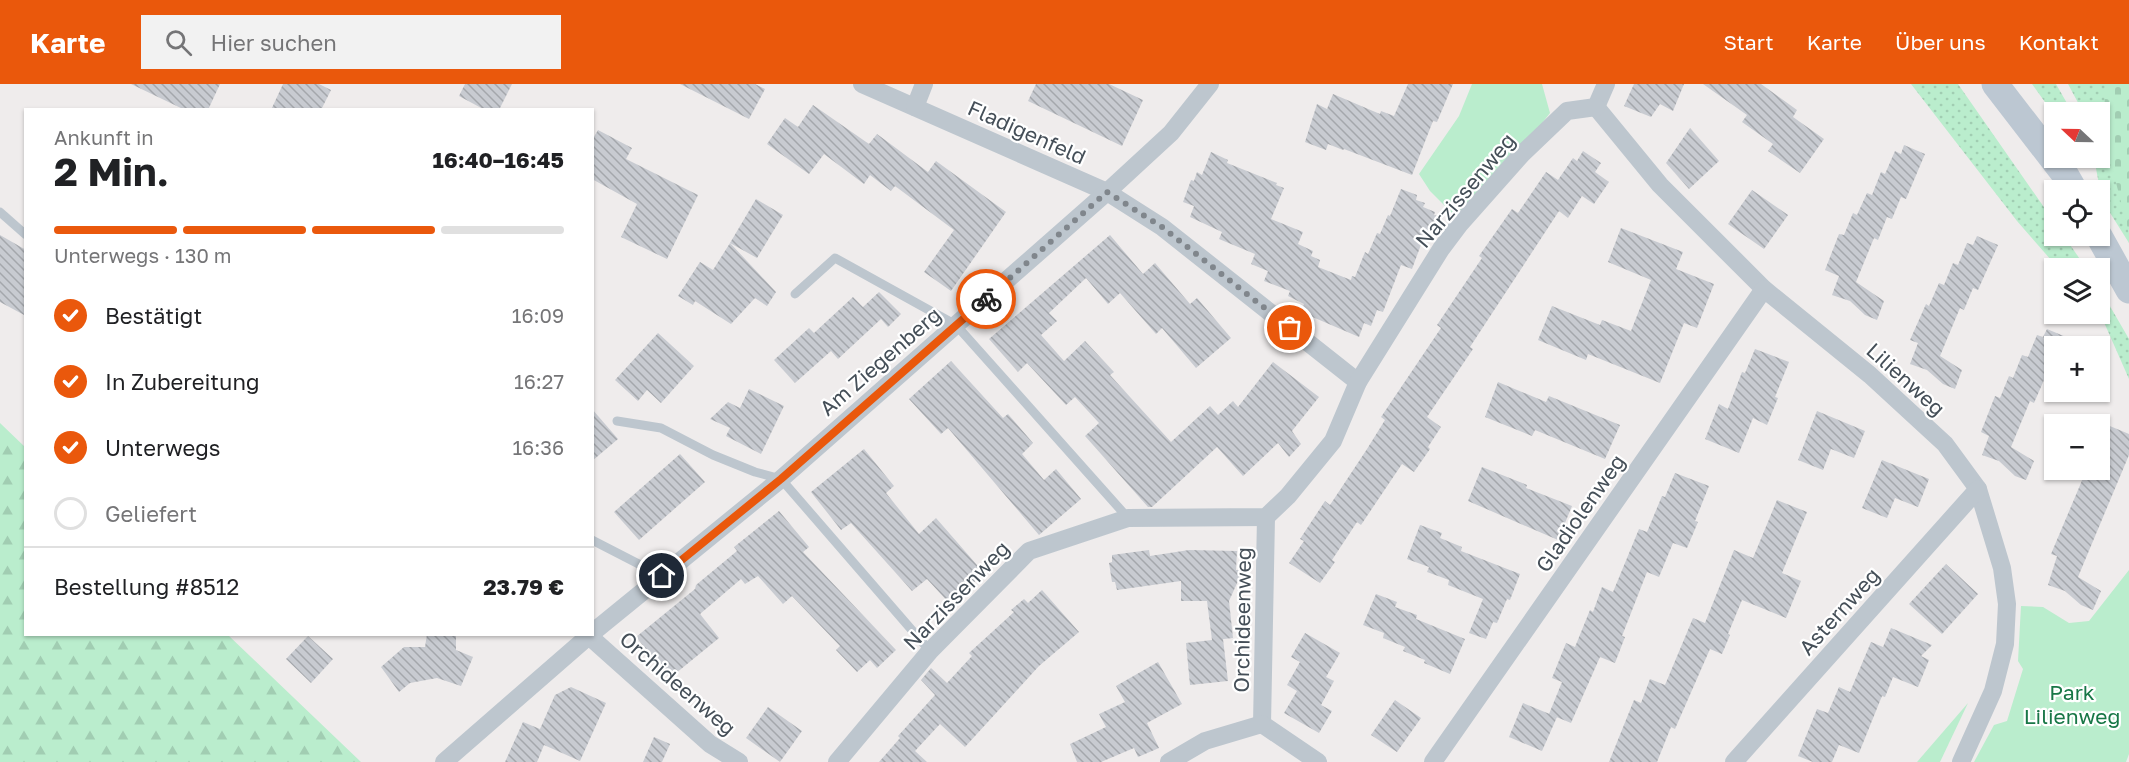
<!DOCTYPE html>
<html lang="de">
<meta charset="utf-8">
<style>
body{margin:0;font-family:"Golos Text",sans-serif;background:#f2f2f2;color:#202124;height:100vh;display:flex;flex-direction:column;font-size:22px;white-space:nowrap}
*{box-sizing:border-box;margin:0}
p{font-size:20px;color:#757577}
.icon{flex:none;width:33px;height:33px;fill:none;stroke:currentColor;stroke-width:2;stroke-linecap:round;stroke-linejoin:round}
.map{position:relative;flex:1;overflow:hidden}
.drawer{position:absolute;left:24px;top:24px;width:570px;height:528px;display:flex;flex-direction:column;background:#fff;border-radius:0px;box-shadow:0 2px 4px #0004}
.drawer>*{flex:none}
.needle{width:39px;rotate:292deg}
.controls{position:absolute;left:2044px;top:18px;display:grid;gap:12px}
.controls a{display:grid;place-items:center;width:66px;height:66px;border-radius:0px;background:#fff;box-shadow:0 2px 4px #0004;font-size:30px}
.pin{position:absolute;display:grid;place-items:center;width:51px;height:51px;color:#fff;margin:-26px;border:3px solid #fff;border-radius:50%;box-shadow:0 2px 6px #0007}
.courier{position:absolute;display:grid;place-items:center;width:60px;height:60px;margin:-30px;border:4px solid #ea580c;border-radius:50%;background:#fff;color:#222;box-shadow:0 2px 8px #0007}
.head em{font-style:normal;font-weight:700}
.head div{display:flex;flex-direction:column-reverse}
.head{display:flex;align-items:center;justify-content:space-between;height:102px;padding:0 30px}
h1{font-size:39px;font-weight:700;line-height:45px}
.bar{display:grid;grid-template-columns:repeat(4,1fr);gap:9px 6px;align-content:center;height:72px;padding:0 30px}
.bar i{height:8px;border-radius:4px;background:#e0e0e0}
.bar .active{background:#ea580c}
.bar p{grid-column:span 4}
.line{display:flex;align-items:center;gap:15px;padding:0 30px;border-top:2px solid #e0e0e0}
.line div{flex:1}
ol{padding:0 30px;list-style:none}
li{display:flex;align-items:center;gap:18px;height:66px}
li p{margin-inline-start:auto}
li .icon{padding:6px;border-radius:50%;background:#ea580c;color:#fff;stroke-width:4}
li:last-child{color:#757577}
li i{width:33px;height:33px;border:3px solid #e0e0e0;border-radius:50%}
header{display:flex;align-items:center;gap:36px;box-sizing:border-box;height:84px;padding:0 30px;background:#ea580c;color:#fff}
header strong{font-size:28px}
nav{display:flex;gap:33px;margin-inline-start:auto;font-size:21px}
.search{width:420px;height:54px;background:#f2f2f2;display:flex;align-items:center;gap:15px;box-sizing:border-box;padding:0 21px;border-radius:0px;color:#757577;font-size:22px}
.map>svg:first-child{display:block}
.grass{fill:url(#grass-dots)}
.forest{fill:url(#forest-firs)}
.cemetery{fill:url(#cemetery-stones)}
.park{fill:#baedcd}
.building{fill:url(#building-back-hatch)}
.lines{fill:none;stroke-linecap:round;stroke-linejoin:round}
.service{stroke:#bdc6ce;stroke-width:9}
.minor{stroke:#bdc6ce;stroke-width:18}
.secondary{stroke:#bcc7d2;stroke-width:27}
.done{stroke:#80868c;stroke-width:6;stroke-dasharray:0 10.8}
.route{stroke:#ea580c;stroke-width:8}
.labels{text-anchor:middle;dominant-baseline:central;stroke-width:4.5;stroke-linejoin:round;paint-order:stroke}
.street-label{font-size:21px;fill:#454f58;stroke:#fff}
.park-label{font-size:21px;fill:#187747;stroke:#fff}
</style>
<header>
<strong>Karte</strong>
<div class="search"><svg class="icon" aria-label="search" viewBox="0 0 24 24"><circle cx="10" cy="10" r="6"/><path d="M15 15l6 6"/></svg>Hier suchen</div>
<nav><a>Start</a><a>Karte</a><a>Über uns</a><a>Kontakt</a></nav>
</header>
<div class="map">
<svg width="2129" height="678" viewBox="0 0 2129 678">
<defs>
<pattern id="grass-dots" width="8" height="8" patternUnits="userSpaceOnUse" patternTransform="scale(1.5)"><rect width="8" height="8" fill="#baedcd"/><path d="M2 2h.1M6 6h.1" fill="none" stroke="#a1cdb2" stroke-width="1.8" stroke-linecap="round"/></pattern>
<pattern id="forest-firs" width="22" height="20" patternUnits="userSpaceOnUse" patternTransform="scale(1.5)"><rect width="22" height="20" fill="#baedcd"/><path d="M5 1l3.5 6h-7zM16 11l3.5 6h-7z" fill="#a1cdb2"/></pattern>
<pattern id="cemetery-stones" width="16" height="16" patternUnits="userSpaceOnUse" patternTransform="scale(1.5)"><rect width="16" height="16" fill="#baedcd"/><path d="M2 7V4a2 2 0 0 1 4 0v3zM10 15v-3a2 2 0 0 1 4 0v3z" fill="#a1cdb2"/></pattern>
<pattern id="building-back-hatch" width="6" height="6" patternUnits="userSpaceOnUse" patternTransform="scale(1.5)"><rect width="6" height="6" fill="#c8cbd1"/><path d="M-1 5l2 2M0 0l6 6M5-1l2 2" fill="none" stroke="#a4a7ac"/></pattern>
</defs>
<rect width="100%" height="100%" fill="#efecec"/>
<!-- grass -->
<g class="grass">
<polygon points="1911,0 1958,0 2055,139 2055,152 2064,152 2086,184 2058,184 2017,137"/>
<polygon points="2032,0 2056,0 2072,28 2055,28 2055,32"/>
<polygon points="2068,0 2105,0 2129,149 2129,159 2102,116 2094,74 2100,74 2100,28 2083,28"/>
<polygon points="2100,205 2129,255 2129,295 2103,236 2097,230 2100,230"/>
</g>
<!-- forest -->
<polygon class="forest" points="0,339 25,363 26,550 228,551 361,678 0,678"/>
<!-- cemetery -->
<polygon class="cemetery" points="2105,0 2129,0 2129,149 2104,52"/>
<!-- park -->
<g class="park">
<polygon points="1472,0 1542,0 1550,29 1531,53 1457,134 1430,107 1419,90 1459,32"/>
<polygon points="2129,486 2129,670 2126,678 1974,678 1994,641 2007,637 2023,585 2018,577 2021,522 2043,523 2069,539 2089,537"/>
<polygon points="1968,619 1940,678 1917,678"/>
</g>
<!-- building -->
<g class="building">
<polygon points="131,0 220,0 208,26 185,26"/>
<polygon points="283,0 319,0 331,6 321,26 271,26"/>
<polygon points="465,0 512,0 499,26 485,26 459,12"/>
<polygon points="680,0 755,0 765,5 749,35"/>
<polygon points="1036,0 1109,0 1143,16 1122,62 1028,17"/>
<polygon points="1408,0 1453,0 1437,38 1433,37 1412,91 1344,65 1343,66 1328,60 1326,66 1305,58 1317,20 1327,25 1333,10 1380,30 1381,27 1394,32"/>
<polygon points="1634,0 1684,0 1673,27 1660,20 1651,33 1624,22"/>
<polygon points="1703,0 1761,0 1797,26 1793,33 1824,55 1800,89 1768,67 1773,60 1742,38 1747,31"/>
<polygon points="813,21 869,60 877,50 928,88 936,77 1006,128 951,207 924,188 954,146 895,102 891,107 870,91 864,100 824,70 809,90 767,60 785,34 798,43"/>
<polygon points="1690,44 1719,77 1689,105 1666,79"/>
<polygon points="598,46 632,64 626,75 698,111 667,175 621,153 637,120 592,95 592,56"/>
<polygon points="1904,61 1925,70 1906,115 1901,113 1892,135 1887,133 1878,156 1874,154 1856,198 1884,217 1877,236 1865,231 1850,217 1832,211 1839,192 1825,186 1839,150 1844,151 1853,129 1857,131 1867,109 1872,111 1881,88 1885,90 1895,67 1901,70"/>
<polygon points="1583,67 1601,79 1595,88 1609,98 1594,120 1582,112 1568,134 1559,127 1470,263 1473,265 1427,333 1441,343 1428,363 1430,365 1414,388 1402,380 1361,441 1357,438 1332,476 1335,478 1320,499 1289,479 1304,457 1300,455 1325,417 1330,421 1367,365 1385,336 1381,333 1441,244 1437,241 1482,174 1479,172 1512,125 1518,129 1546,88 1558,96 1573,74 1577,77"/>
<polygon points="1211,68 1228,76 1227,79 1277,99 1276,101 1284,104 1271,135 1303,148 1298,160 1313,167 1311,172 1320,176 1318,183 1351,196 1352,192 1355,193 1365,168 1368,170 1377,149 1380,150 1388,131 1390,132 1401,105 1417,111 1416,116 1425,119 1423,123 1435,128 1434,131 1438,132 1426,160 1422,158 1412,185 1401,181 1383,228 1377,226 1371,242 1364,239 1359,253 1301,228 1304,220 1288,212 1290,207 1264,197 1268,187 1251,180 1255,170 1219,155 1222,148 1190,133 1194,122 1183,118 1191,96 1194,97 1197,88 1202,91"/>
<polygon points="1752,106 1788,131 1764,165 1728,140"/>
<polygon points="756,115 783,131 757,174 730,159"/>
<polygon points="1621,144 1683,168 1676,185 1714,200 1697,244 1684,239 1660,299 1588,270 1586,276 1538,256 1552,222 1600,241 1602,236 1631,247 1651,196 1608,178"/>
<polygon points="0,151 26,166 26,232 0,218"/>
<polygon points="1110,151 1143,190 1155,179 1190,220 1197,214 1231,254 1196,284 1162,244 1156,250 1120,209 1108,220 1086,194 1049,229 1057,237 1041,251 1064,277 1085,257 1114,288 1110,291 1171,358 1210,322 1218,331 1233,317 1238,323 1273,278 1319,313 1292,347 1301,360 1289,373 1278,359 1243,392 1217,363 1152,423 1148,423 1085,352 1099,339 1075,313 1066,321 1027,279 1018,288 989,255"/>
<polygon points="1977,152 1998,161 1978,206 1973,204 1964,226 1960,224 1940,272 1962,286 1955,305 1943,300 1927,286 1910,280 1918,259 1910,256 1926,220 1929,222 1939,199 1944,201 1953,179 1958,181 1967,159 1973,161"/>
<polygon points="730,159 776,208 767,222 755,214 731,240 695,217 693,221 678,212 700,178 713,186"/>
<polygon points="879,208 901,230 888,243 881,235 838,275 831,267 795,299 774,276 809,244 814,249 853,213 863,223"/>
<polygon points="2047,245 2066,253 2062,262 2055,262 2055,281 2048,298 2044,296 2034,319 2030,317 2011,363 2034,377 2026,396 2015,392 1999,377 1982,371 1989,352 1981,348 1995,312 2000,314 2009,292 2013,294 2022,271 2028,273 2037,251 2043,253"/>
<polygon points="658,249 694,282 661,319 647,306 638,317 615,296"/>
<polygon points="1755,265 1789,278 1775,313 1778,314 1767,341 1753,334 1739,369 1705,355 1719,320 1728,325 1742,288 1745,289"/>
<polygon points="951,277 1003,334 1008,330 1033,359 1022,370 1044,396 1056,385 1081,415 1039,451 948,344 941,350 909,315"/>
<polygon points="1498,298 1546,318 1549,312 1620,341 1605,375 1535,346 1532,352 1485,333"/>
<polygon points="749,305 784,322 761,370 726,352 730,344 710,335 728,318 740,324"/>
<polygon points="592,325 618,355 592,377"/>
<polygon points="1817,327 1865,347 1854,374 1831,365 1823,386 1798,376"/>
<polygon points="2105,340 2129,350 2129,371 2078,493 2101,507 2093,526 2081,521 2065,507 2048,501 2057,472 2051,470 2086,387 2100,393 2100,353"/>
<polygon points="864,365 894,402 886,409 919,450 936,434 984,489 950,520 927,495 912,507 851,439 841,446 811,408"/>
<polygon points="680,370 705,398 639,456 614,428"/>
<polygon points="1882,376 1929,395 1918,423 1895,414 1887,434 1862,424"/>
<polygon points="1482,383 1527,401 1526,404 1572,422 1558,456 1468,417"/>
<polygon points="1675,389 1709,402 1695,437 1698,438 1687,464 1673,459 1659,493 1647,488 1622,552 1625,553 1615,579 1600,573 1571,639 1549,630 1562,598 1552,594 1566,559 1575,563 1590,526 1593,528 1602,503 1613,508 1639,445 1647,448 1662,412 1665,413"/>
<polygon points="1777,416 1807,428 1782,489 1801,497 1786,534 1742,516 1728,550 1730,551 1722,570 1710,565 1675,645 1671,643 1657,678 1609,678 1634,616 1641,619 1650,595 1665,601 1693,534 1705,539 1734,466 1753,474"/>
<polygon points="779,427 809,463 803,468 896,566 877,584 870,576 857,588 836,566 840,562 792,512 783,520 758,492 745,500 741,495 700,530 719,554 670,594 636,553 695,505 696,501 737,467 734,463"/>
<polygon points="1420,441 1442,449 1440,454 1462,463 1461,467 1520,490 1510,516 1507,515 1497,539 1493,538 1486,555 1469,549 1483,515 1448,501 1449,496 1427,488 1429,483 1407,475"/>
<polygon points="1149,466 1150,472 1189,466 1237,467 1236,486 1243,486 1229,517 1233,554 1215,556 1223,555 1228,597 1190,601 1186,559 1212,556 1207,517 1181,517 1181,497 1117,506 1115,498 1112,498 1109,479 1112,478 1112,471"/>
<polygon points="1946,480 1978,510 1942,550 1909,520"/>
<polygon points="1042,506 1079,548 1039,582 965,663 940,640 915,667 927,678 879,678 900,654 898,652 935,611 921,596 931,584 947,599 972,572 969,569 1014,528 1011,526 1024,515 1028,519"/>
<polygon points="1376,510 1397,518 1395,523 1417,531 1416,535 1465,555 1450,590 1424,579 1425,576 1403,567 1405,563 1383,554 1384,549 1363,541"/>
<polygon points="1891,544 1932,561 1921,572 1929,576 1918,603 1893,593 1885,613 1882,612 1859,669 1839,661 1832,678 1813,678 1798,672 1817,625 1828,629 1839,603 1850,608 1871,558 1883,563"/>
<polygon points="1305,549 1340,569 1326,593 1334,597 1321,621 1332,627 1319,649 1284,629 1297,607 1287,601 1300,578 1291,573"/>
<polygon points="427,550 456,550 456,566 473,573 461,602 437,594 410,599 399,608 381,583 404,563 425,563"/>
<polygon points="308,552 333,575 311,599 286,575"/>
<polygon points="1158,578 1182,620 1147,639 1159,664 1138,673 1134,664 1101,678 1077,678 1070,660 1106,643 1099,630 1125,618 1116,602"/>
<polygon points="571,603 606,619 580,677 544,661 537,678 505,678 523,638 540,645 555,611"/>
<polygon points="1395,616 1421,634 1397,668 1371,651"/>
<polygon points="1523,619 1557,633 1542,667 1509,653"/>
<polygon points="768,623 802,647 780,678 746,654"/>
<polygon points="654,653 670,660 662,678 643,678"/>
</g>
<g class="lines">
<!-- service -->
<g class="service">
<polyline points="0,128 26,151"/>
<polyline points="795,210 835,174 956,241 1128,434"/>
<polyline points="617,337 661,344 713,371 755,388 781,395 930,567"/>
<polyline points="592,456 662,492"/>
</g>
<!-- minor -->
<g class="minor">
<polyline points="862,0 1107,108 1162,143 1358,298"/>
<polyline points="915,23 924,0"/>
<polyline points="1596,23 1660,101 1764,205 1870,291 1945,360 1978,405 2002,484 2007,520 2005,560 1993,607 1961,678"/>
<polyline points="1596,23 1606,0"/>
<polyline points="1266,433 1262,640 1318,678"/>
<polyline points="592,549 781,395 1107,108 1171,49 1210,0"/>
<polyline points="589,552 710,660 739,678"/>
<polyline points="444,678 591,550"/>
<polyline points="837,678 930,567 1029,467 1128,434 1266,433 1288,412 1333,357 1358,298 1441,165 1459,141 1522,70 1567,27 1596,23"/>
<polyline points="1169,678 1205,657 1262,640"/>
<polyline points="1433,678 1764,205"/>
<polyline points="1734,678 1978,405"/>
</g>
<!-- secondary -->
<g class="secondary">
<polyline points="1995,0 2066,92 2074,106"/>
<polyline points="2099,152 2129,206"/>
</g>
</g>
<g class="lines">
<!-- done -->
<polyline class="done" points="986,215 1107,108 1162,143 1290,244"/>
<!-- route -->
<polyline class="route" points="662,492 781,395 986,215"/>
</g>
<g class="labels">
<!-- street labels -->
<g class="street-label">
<text transform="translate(1027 48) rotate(24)">Fladigenfeld</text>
<text transform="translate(1465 106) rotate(-50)">Narzissenweg</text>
<text transform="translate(880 277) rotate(-41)">Am Ziegenberg</text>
<text transform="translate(1906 295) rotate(42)">Lilienweg</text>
<text transform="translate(1580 429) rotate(-55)">Gladiolenweg</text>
<text transform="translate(956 511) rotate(-46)">Narzissenweg</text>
<text transform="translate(1839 527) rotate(-48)">Asternweg</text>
<text transform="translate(1242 536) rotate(-89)">Orchideenweg</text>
<text transform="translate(678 599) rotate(41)">Orchideenweg</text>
</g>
<!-- park labels -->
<g class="park-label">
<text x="2072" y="608">Park<tspan x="2072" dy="24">Lilienweg</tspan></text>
</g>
</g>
</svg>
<div class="controls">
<a><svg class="needle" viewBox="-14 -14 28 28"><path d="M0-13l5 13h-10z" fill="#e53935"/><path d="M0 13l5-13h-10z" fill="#757577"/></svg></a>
<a><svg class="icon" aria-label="locate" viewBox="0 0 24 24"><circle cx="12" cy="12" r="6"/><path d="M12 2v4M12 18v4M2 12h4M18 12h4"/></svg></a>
<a><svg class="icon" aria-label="layers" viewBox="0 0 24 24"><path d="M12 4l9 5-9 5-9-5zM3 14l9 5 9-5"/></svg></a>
<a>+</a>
<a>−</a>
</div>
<div class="pin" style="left:1290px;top:244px;background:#ea580c"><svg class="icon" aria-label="bag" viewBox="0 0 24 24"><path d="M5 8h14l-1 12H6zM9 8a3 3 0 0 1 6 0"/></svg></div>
<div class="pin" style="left:662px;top:492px;background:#1f2937"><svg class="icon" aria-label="home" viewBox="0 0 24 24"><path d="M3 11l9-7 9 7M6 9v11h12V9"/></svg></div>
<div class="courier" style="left:986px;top:215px"><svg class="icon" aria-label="bike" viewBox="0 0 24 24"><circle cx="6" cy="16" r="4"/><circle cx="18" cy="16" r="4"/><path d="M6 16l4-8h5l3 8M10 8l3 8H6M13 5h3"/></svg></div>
<section class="drawer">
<div class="head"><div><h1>2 Min.</h1><p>Ankunft in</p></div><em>16:40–16:45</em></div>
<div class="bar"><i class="active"></i><i class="active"></i><i class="active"></i><i></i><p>Unterwegs · 130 m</p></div>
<ol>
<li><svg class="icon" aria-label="check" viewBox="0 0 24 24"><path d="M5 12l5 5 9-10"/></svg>Bestätigt<p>16:09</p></li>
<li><svg class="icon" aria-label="check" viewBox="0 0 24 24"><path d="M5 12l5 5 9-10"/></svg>In Zubereitung<p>16:27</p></li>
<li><svg class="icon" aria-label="check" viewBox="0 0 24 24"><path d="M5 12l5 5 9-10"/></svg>Unterwegs<p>16:36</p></li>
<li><i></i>Geliefert</li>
</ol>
<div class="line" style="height:78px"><div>Bestellung #8512</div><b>23.79 €</b></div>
</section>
</div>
